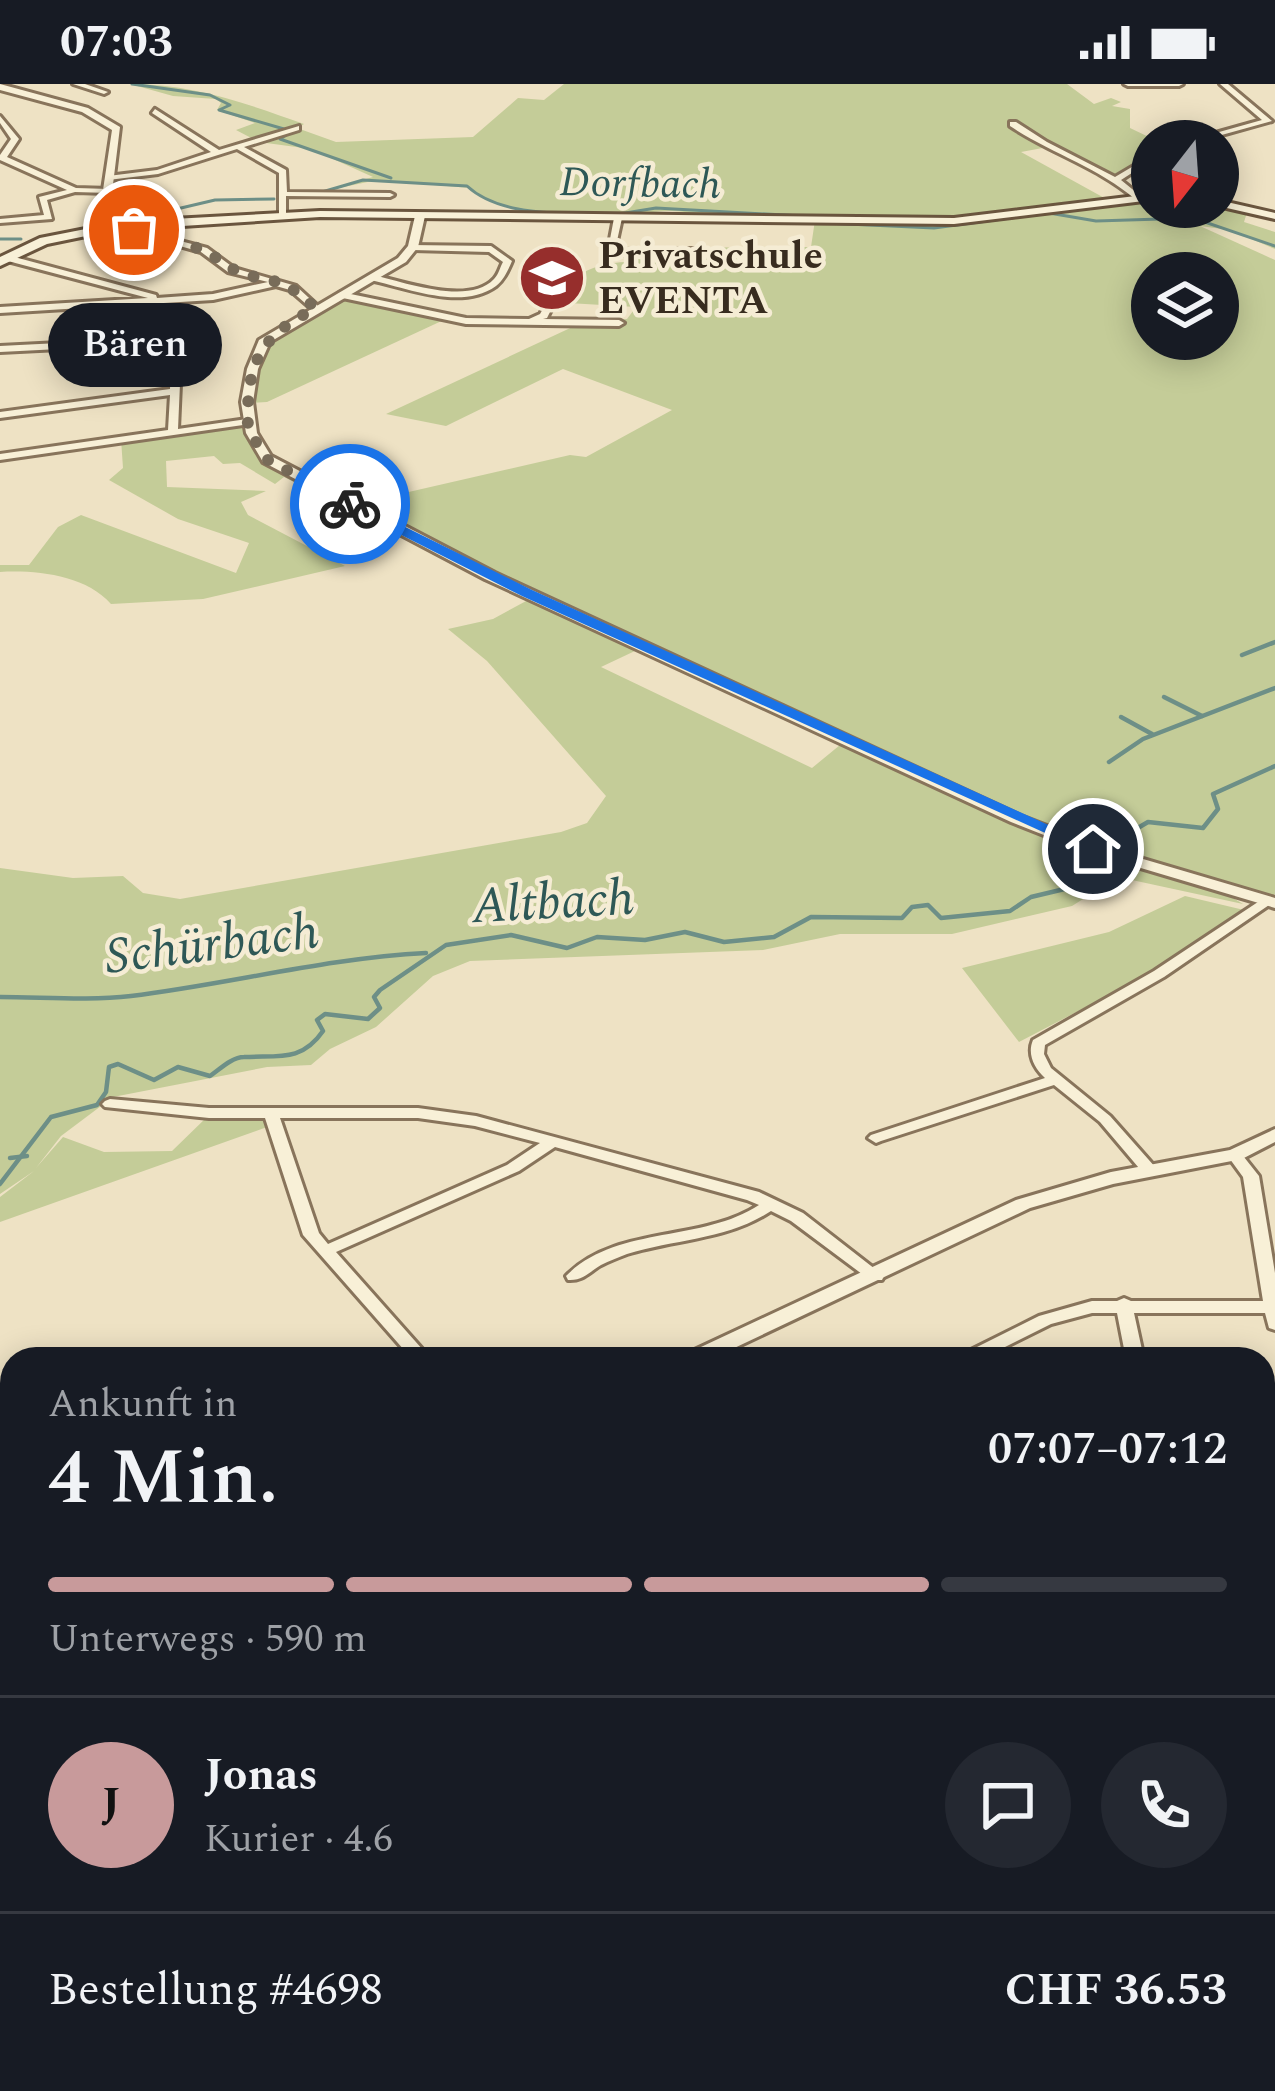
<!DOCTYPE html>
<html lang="de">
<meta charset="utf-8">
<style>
body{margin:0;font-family:Spectral,serif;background:#242831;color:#f1f3f6;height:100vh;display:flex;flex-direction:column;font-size:45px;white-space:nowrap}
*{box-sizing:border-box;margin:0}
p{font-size:39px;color:#9ea1a6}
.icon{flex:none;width:66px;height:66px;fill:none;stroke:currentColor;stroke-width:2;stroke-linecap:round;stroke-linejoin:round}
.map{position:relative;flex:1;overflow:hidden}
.drawer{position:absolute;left:0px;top:1263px;width:1275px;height:744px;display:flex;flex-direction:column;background:#171b24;border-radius:36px 36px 0 0;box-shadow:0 6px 30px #0003}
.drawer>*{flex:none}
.needle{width:78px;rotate:197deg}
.buttons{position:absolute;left:1131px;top:36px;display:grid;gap:24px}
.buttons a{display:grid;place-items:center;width:108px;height:108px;border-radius:50%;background:#171b24;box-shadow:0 6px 30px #0003;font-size:60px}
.pin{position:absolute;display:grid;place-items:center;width:102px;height:102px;color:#fff;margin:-51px;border:6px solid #fff;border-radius:50%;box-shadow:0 3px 12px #0007}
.courier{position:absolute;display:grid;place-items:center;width:120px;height:120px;margin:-60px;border:9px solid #1a73e8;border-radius:50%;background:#fff;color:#222;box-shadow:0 3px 15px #0007}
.bubble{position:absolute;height:84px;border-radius:42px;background:#171b24;box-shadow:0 6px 30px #0003;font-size:39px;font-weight:600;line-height:84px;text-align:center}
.head em{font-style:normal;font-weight:600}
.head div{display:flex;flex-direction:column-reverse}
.head{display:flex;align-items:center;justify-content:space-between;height:204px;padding:0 48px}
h1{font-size:78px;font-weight:600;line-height:90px}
.bar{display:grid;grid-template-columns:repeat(4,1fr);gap:18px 12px;align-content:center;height:144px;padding:0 48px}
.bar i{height:15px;border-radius:9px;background:#363941}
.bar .active{background:#c89a9b}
.bar p{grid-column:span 4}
.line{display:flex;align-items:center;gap:30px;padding:0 48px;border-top:3px solid #363941}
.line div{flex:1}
.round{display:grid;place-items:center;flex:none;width:126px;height:126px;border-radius:63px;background:#242831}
.status{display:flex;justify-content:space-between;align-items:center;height:84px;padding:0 60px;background:#171b24;direction:ltr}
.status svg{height:33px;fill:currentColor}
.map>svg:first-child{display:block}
.green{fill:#c4cc98;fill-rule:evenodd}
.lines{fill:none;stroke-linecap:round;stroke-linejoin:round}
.stream-far1{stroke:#6d8f87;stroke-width:3}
.stream{stroke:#6d8f87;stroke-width:4.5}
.minor-casing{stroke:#88745b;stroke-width:6}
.tertiary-casing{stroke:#88745b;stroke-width:6}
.secondary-casing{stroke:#6a553e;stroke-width:6}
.minor{fill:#f8f0d7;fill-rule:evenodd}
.tertiary{fill:#f8f0d7;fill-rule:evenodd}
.secondary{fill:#f8f0d7;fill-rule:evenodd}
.route{fill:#1a73e8}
.done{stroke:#786c59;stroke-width:12;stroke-dasharray:0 21.6}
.labels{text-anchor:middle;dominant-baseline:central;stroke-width:9;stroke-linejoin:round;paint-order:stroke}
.far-poi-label{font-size:39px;font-weight:bold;fill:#382c1f;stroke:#f5ecd4;text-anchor:start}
.far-water-label{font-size:42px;font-style:italic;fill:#2e5856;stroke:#f5ecd4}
.water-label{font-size:51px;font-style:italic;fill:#2e5856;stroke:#f5ecd4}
</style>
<div class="status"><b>07:03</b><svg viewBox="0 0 49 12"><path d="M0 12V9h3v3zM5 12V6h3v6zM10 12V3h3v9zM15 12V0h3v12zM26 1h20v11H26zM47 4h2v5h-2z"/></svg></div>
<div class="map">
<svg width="1275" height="2007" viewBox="0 0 1275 2007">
<rect width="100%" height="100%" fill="#eee2c4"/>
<!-- green -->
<g class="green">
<path d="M130,0C193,0 245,19 304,40L297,44L336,58L473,53L518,14L544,16L564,0H1067L1094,20L1111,14L1121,18L1112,22L1130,25V44L1153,55L1181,57H1152V73L1117,95L1048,63L1021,68L1108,116L1152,113V123H1218V119L1248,125L1244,138L1275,148V165L1230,146L1200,142L1275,176V810L1270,813L1132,781L1225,809L1243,820L1118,793L1072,822L952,850H840L763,866L470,877L433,892L376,943L330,965L311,981L267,983L113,1013L61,1052L36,1084L63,1053L104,1068L172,1067L208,1032L269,1034L267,1043L0,1138V1113L34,1087L0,1110V784L73,794L123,792L143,809L180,815L561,748L587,739L606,712L487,577L448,545L493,535L528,516L284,393L275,400L240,379L223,380L214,372L166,377L167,403L266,407L241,418L248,431L345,482L203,515L111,520C85,491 37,486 0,488V481H29L58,443L81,431L236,489L249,459L178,435L109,396L123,384L121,355L247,338L256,363L352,421L570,371L586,373L672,326L563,285L446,342L386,330L581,239L627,235L636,223L551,218C569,191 595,179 626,178L625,170L610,169L614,164L811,163L815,136L687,134L684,128C658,125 642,130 618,134C582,139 496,129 470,104L377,96L315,109L373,93L311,65L259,58L236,46L255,39L217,26L221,19L216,15L173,12ZM1152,189H1218V255H1152ZM637,566L840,659V661L812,684L601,583Z"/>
<path d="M341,211L448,234L267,318L248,319C264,241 274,246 341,211Z"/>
<polygon points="1185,812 1244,826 1155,887 1019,958 962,884 1109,848"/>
</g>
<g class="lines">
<!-- stream-far1 -->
<g class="stream-far1">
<polyline points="132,0 210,11 230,21 219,26 284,45"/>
<polyline points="291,48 280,55 391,94"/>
<path d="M322,108L363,96L467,102C497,130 551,129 590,131"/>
<polyline points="290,113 320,112"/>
<polyline points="613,131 656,124 819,133"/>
<polyline points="130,136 215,116 274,115"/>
<polyline points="826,139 934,144 1049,129 1096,137 1193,134 1275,162"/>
<polyline points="0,155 21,155"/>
</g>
<!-- stream -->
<g class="stream">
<polyline points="1242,571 1275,558"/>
<polyline points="1164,613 1202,632"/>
<polyline points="1121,633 1152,650"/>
<polyline points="1109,678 1143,655 1275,604"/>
<polyline points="1127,766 1131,748 1148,738 1203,744 1218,725 1213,710 1275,682"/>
<path d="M0,913C43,913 88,917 131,912C229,900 327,874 426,869"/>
<polyline points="10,1074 27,1072"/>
<path d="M0,1100L51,1033L97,1021L106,1008L109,983L118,980L154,996L178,983L210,992C220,985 232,973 244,973C277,971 301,979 323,947L317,936L325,930L368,935L380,924L374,913L380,906L446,861L511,851L567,864L597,853L645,856L685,848L724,858L774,853L811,833L902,834L912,823L928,821L941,834L1010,827L1031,813L1098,797L1110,783"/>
</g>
<defs>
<g id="minor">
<polygon points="73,0 85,0 108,8 104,10"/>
<polygon points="1124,0 1183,0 1179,2 1128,2"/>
<polygon points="1220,0 1228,0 1272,37 1200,57 1187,57 1262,36"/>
<polygon points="155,25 219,66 299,42 299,46 244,63 286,86 287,108 390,109 394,111 390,113 286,112 286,131 279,133 279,89 237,65 158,90 108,96 108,92 157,86 211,68 152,29"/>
<polygon points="0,32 19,55 7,73 76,104 109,105 113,107 109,109 75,108 47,116 52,135 0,139 0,135 44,131 39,113 67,106 0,76 0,71 11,55 0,39"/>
<path d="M1010,38H1016L1047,58L1115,93L1152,71V76L1121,96L1142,113L1135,115C1098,83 1050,69 1010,42Z"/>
<polygon points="618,132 622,134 615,166 698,165 702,168 698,171 607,171 614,134"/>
<polygon points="127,143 207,164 234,184 296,202 320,224 313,226 290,206 276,202 213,216 0,229 0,223 148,214 4,176 4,172 7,171 156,211 157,214 213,210 268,198 228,188 201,168 127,147"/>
<path d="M410,161L491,162L512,177C508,186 504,196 496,202C461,227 408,204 370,196V192L373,191C404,198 469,222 494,195C499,190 500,183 503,178L489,168L413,166L409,163Z"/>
<polygon points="341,208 466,234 529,235 540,230 548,216 551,215 555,218 547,234 543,235 619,236 624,239 619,242 466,240 338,213 337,211"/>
<polygon points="138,255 172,262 181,277 178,345 247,335 250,336 250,340 0,376 0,370 168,346 170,311 0,334 0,328 170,305 171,277 165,266 138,261 0,268 0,262"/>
<path d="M1267,812L1274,816L1272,819L1164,893L1045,961L1044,970L1051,984L1110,1032L1156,1084L1158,1087L1156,1090H1144L1100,1038L1054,1001L881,1057L876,1059L868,1054L871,1051L1045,994C1034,984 1027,970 1033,956L1154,887Z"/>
<path d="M110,1015L209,1024H418L476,1032L759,1108L803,1129L884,1192L882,1196H870L791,1137L771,1127C727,1156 676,1155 627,1170C619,1173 609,1177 601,1181C589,1188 583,1197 568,1196L566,1192C616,1141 701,1159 759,1121L747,1116L555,1063L519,1087L336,1168L431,1275H412L303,1151L265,1034H209L105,1023L102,1020L105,1017ZM280,1034H418L475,1042L540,1059L507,1081L328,1160L319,1149Z"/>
<polygon points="1235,1066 1240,1068 1259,1092 1275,1189 1275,1246 1269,1244 1265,1229 1134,1229 1144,1275 1126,1275 1117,1229 1092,1229 1051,1240 981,1275 958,1275 961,1271 1039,1232 1092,1217 1117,1217 1124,1214 1131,1217 1263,1217 1243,1093 1227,1071"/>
<path d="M1275,1531V1627L1268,1625C1259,1603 1260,1555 1268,1533Z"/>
<polygon points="1263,1727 1275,1732 1275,1751 1263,1746"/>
<polygon points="12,1885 12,1911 0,1919 0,1893"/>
<polygon points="894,1995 916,1995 918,2007 896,2007"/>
<polygon points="1116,1995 1138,1995 1135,2007 1113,2007"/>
</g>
<g id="tertiary">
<polygon points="0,0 88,24 120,43 110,125 122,136 122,140 114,140 100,126 112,46 82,28 0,6"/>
<polygon points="420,129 425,132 418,163 406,178 270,258 258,285 253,318 257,349 271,372 495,489 1021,732 1099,762 1275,814 1275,824 1087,768 1011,738 485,495 263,378 246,349 241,318 247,285 259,256 398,174 408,162 415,132"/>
<polygon points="1275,1045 1275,1058 1242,1075 1113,1100 1030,1124 711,1275 683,1275 686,1270 1016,1116 1111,1088 1230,1066"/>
<polygon points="12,1610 12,1628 0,1632 0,1614"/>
</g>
<g id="secondary">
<polygon points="1152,110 1152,116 954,140 320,133 136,145 130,141 136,137 320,127 954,134"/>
<polygon points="1218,116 1275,129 1275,135 1218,122"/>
<polygon points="111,140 115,142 115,146 47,160 0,182 0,173 40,154"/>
</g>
</defs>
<!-- minor casing -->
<use href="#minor" class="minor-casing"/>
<!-- tertiary casing -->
<use href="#tertiary" class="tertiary-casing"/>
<!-- secondary casing -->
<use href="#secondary" class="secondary-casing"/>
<!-- minor -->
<use href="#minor" class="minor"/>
<!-- tertiary -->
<use href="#tertiary" class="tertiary"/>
<!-- secondary -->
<use href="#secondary" class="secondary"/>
</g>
<!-- route -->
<polygon class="route" points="346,418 355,418 532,506 1101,765 1087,768 522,512 346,423"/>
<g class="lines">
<!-- done -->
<path class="done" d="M134,146L204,166L239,189L286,200L316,224C258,253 246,280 248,346L268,376L350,420"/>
</g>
<!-- icons -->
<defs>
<symbol id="school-disc" viewBox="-11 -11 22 22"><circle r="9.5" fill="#962e2c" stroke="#f5ecd4"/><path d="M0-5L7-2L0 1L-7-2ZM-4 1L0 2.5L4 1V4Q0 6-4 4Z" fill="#fff"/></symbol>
</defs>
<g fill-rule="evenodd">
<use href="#school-disc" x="514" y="156" width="76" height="76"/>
</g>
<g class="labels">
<!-- far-poi labels -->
<g class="far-poi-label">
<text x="598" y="172">Privatschule<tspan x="598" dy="45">EVENTA</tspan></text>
</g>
<!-- far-water labels -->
<g class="far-water-label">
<text transform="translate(640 100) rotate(1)">Dorfbach</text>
</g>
<!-- water labels -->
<g class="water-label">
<text transform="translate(553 819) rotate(-3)">Altbach</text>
<text transform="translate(212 861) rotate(-7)">Schürbach</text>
</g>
</g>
</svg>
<div class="buttons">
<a><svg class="needle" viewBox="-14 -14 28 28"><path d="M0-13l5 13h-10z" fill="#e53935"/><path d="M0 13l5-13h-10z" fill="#9ea1a6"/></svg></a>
<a><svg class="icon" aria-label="layers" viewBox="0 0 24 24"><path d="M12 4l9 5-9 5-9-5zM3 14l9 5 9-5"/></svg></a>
</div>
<div class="pin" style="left:134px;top:146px;background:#ea580c"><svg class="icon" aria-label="bag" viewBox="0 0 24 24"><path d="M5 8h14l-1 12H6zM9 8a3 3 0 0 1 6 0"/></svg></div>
<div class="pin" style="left:1093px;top:765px;background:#1f2937"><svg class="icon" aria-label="home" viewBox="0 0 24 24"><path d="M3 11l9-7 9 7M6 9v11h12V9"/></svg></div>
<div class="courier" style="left:350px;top:420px"><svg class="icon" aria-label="bike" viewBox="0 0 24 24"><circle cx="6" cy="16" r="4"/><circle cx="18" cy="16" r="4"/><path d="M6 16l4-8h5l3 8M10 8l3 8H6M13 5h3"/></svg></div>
<div class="bubble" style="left:48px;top:219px;width:174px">Bären</div>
<section class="drawer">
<div class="head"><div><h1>4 Min.</h1><p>Ankunft in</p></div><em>07:07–07:12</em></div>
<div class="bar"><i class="active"></i><i class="active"></i><i class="active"></i><i></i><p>Unterwegs · 590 m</p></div>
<div class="line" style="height:216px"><b class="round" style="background:#c89a9b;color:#111">J</b><div><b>Jonas</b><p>Kurier · 4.6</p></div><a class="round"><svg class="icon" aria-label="chat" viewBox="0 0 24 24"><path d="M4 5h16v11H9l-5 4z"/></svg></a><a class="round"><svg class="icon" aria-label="phone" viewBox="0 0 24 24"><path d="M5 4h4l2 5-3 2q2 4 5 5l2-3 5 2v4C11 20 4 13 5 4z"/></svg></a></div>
<div class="line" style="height:156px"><div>Bestellung #4698</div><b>CHF 36.53</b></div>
</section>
</div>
